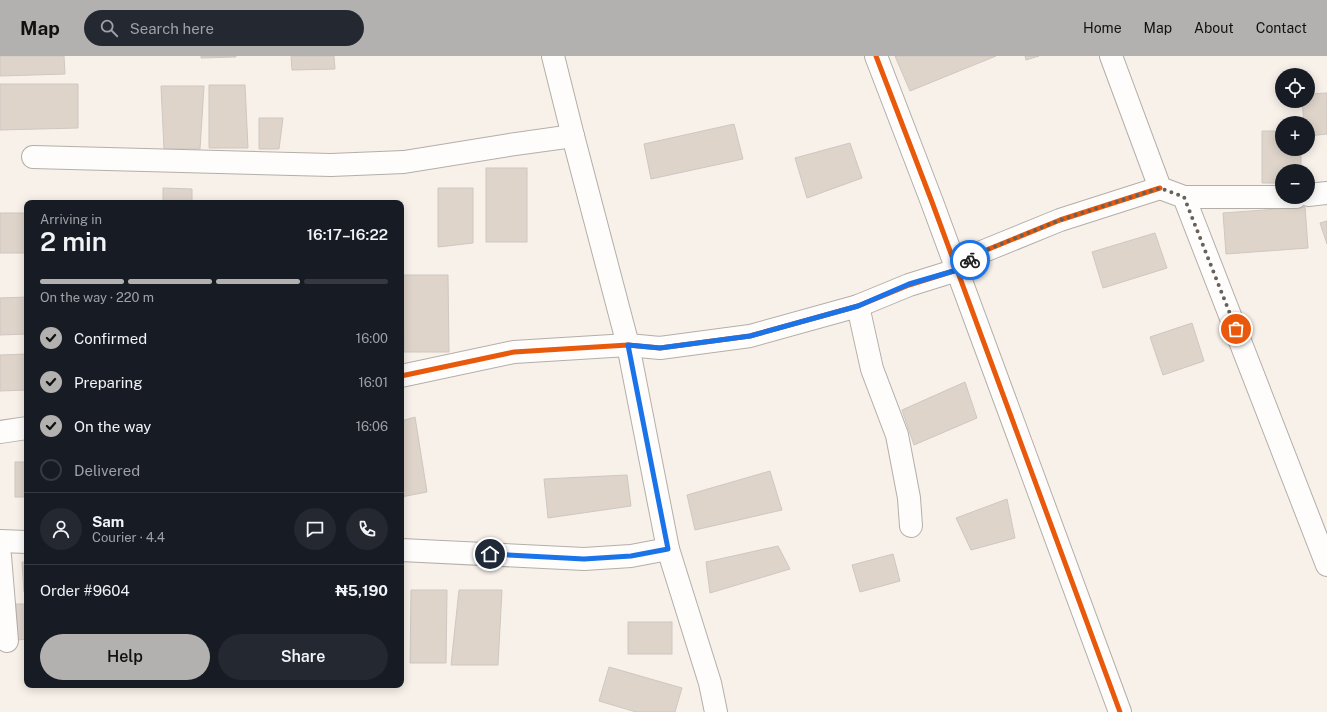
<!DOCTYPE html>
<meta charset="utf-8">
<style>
body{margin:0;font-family:"Public Sans",sans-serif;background:#242831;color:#f1f3f6;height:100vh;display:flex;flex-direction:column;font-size:15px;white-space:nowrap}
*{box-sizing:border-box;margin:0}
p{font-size:13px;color:#9ea1a6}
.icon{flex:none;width:22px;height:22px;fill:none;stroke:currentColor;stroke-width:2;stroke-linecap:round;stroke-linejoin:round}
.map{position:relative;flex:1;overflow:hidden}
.panel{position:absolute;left:24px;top:144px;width:380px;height:488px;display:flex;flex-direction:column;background:#171b24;border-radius:8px;box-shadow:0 2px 10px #0003}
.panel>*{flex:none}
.buttons{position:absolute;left:1275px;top:12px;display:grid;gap:8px}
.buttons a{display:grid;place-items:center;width:40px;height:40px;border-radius:50%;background:#171b24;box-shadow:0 2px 10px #0003;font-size:20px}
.pin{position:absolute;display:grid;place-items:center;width:34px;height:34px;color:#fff;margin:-17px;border:2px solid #fff;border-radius:50%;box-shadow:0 1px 4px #0007}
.courier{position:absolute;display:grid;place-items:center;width:40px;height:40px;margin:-20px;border:3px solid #1a73e8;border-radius:50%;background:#fff;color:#222;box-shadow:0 1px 5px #0007}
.overview em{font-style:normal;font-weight:600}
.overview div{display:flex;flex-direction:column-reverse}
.overview{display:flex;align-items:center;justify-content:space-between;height:68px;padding:0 16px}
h1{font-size:26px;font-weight:600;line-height:30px}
.bar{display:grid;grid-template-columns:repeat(4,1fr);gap:6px 4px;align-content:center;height:48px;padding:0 16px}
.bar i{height:5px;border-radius:3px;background:#363941}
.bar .on{background:#b3b1b0}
.bar p{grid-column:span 4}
.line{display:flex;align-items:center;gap:10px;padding:0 16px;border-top:1px solid #363941}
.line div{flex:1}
.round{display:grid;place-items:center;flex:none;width:42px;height:42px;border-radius:21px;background:#242831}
ol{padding:0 16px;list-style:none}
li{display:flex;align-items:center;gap:12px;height:44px}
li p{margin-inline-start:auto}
li .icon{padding:4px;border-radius:50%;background:#b3b1b0;color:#111;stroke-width:4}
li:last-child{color:#9ea1a6}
li i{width:22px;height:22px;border:2px solid #363941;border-radius:50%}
.button{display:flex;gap:8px;margin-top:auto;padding:8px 16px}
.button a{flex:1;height:46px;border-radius:24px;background:#b3b1b0;color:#111;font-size:16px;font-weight:600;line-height:46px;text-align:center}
.button a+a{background:#242831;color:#f1f3f6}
header{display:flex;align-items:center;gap:24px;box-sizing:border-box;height:56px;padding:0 20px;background:#b3b1b0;color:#111}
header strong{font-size:19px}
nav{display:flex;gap:22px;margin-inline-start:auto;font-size:14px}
.search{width:280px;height:36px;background:#242831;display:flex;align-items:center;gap:10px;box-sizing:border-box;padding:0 14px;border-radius:22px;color:#9ea1a6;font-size:15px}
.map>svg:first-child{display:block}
.building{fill:#ded4ca;stroke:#cec8c2}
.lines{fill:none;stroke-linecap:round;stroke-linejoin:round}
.minor-casing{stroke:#b4aea8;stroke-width:24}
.minor{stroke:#fefdfc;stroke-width:22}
.cycleway-casing{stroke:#fff;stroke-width:8}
.cycleway{stroke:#e8590c;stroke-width:5}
.done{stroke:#67615b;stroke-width:4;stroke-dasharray:0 7.2}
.route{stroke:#1a73e8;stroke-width:5}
</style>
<header>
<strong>Map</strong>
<div class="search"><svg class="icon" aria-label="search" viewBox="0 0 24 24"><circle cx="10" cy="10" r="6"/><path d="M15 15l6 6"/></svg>Search here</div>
<nav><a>Home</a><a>Map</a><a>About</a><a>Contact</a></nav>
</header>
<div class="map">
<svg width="1327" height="656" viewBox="0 0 1327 656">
<rect width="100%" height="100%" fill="#f8f1ea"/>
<!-- building -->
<g class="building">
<polygon points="0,0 64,0 65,18 0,20"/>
<polygon points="201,0 236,0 236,1 201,2"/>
<polygon points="291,0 334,0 335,13 292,14"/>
<polygon points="895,0 996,0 910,35"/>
<polygon points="1025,0 1039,0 1026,4"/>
<polygon points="0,28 78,28 78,72 0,74"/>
<polygon points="209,29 245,29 248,92 209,92"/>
<polygon points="161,30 204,30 200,93 164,93"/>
<polygon points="1327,37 1327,78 1308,80 1308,67 1304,67 1302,45 1308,45 1308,38"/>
<polygon points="259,62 283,62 279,93 259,93"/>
<polygon points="734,68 743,103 651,123 644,88"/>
<polygon points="1262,75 1282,75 1282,93 1301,93 1301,115 1282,115 1282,127 1262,127"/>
<polygon points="850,87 862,122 807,142 795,102"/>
<rect x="486" y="112" width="41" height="74"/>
<polygon points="163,132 192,133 192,147 163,147"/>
<polygon points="438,132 473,132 473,187 438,191"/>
<polygon points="1305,151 1308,192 1226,198 1223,157"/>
<rect x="0" y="157" width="27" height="40"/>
<polygon points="1327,165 1327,188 1320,167"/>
<polygon points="1155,177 1167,212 1103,232 1092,196"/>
<polygon points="403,219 448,219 449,296 404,296"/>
<polygon points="27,241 27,278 0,279 0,242"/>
<polygon points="1192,267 1204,305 1163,319 1150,281"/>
<polygon points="27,298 27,334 0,335 0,299"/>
<polygon points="965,326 977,362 914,389 902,354"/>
<polygon points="415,361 427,436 401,441 401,365"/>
<rect x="15" y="406" width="12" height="35"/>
<polygon points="770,415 782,454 695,474 687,439"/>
<polygon points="627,419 631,450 548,462 544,423"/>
<polygon points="1007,443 1015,482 971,494 956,462"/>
<polygon points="778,490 790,513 710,537 706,506"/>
<polygon points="893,498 900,525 860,536 852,509"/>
<polygon points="22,506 27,506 27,536 24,536"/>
<polygon points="411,534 447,534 446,607 410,607"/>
<polygon points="459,534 502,534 498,609 451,609"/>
<polygon points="16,548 27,548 27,583 18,584"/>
<rect x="628" y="566" width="44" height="32"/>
<polygon points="609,611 682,632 675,656 636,656 599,645"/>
</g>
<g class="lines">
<defs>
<g id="minor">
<polyline points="553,0 573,80 628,289 668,493 710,627 716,656"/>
<polyline points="876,0 932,146 1120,656"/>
<polyline points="1111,0 1160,132 1184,141 1327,509"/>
<polyline points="33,101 331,109 404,106 509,89 573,80"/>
<polyline points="1308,139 1327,137"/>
<polyline points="1184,141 1296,141"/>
<polyline points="858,250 872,313 897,379 909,442 911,470"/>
<polyline points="401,320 514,296 628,289 660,292 750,280 858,250 909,229 957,214 979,197 1060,164 1160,132"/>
<polyline points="0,376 27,372"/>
<polyline points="0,485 27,486"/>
<polyline points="401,494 584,503 631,500 668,493"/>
<polyline points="0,500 7,585"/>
</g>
</defs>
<!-- minor casing -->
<use href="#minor" class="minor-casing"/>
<!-- minor -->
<use href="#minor" class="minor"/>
<defs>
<g id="cycleway">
<polyline points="876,0 932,146 1120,656"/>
<polyline points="401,320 514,296 628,289 660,292 750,280 858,250 909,229 957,214 979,197 1060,164 1160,132"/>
</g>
</defs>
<!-- cycleway casing -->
<use href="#cycleway" class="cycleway-casing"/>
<!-- cycleway -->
<use href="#cycleway" class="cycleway"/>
</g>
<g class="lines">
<!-- done -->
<polyline class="done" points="970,204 979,197 1060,164 1160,132 1184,141 1236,273"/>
<!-- route -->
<polyline class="route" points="490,498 584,503 631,500 668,493 628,289 660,292 750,280 858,250 909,228 957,214 970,204"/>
</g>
</svg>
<div class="buttons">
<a><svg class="icon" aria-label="locate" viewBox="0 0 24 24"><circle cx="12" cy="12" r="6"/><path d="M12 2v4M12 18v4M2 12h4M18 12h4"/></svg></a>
<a>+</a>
<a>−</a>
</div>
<div class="pin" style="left:1236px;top:273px;background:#ea580c"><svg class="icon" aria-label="bag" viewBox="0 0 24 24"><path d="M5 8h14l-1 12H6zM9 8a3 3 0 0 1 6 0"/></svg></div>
<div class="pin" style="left:490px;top:498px;background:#1f2937"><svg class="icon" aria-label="home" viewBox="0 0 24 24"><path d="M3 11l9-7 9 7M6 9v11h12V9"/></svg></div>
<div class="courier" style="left:970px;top:204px"><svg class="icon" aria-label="bike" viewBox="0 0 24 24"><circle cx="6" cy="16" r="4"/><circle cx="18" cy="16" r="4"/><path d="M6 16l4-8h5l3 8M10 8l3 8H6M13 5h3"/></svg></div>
<section class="panel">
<div class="overview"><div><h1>2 min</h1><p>Arriving in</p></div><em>16:17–16:22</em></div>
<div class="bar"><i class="on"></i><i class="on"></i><i class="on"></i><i></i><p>On the way · 220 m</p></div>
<ol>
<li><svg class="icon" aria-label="check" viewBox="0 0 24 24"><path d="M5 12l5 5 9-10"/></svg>Confirmed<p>16:00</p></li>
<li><svg class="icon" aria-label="check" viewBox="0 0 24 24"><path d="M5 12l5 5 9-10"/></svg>Preparing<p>16:01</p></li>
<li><svg class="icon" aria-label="check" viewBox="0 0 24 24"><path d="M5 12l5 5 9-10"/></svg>On the way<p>16:06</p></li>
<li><i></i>Delivered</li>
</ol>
<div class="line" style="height:72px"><a class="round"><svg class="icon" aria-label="person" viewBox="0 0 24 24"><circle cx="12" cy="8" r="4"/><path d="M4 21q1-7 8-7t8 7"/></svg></a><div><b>Sam</b><p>Courier · 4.4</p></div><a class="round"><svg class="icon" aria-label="chat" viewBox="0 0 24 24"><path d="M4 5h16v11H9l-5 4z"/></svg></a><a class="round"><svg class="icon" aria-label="phone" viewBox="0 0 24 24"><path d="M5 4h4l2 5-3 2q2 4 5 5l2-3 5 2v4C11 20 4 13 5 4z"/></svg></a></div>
<div class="line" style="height:52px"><div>Order #9604</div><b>₦5,190</b></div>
<div class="button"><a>Help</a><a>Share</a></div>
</section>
</div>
